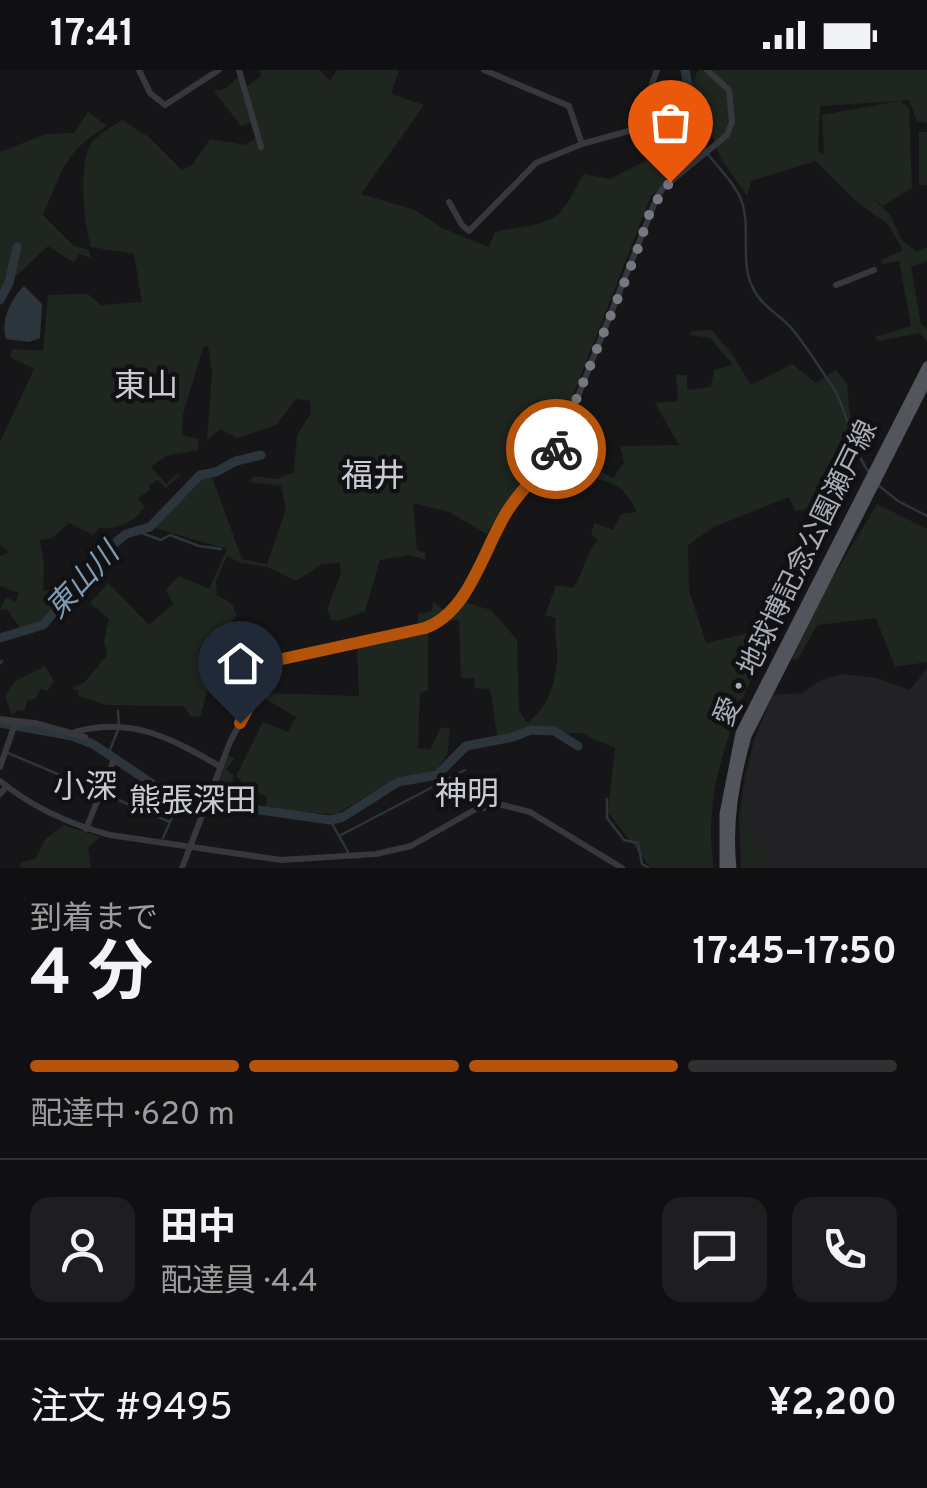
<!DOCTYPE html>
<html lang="ja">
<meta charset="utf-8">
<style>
body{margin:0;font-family:Overpass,"Noto Sans JP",sans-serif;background:#1e1e20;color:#f1f3f6;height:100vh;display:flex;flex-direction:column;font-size:38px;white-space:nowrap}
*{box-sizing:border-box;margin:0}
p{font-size:32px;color:#9c9d9f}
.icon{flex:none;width:55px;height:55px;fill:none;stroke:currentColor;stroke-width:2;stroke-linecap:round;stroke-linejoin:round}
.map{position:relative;height:798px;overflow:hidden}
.details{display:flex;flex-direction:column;background:#101012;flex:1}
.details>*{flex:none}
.pin{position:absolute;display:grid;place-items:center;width:85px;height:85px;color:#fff;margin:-102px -42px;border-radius:50% 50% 50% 0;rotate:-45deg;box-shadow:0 0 10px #0007}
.pin .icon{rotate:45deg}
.courier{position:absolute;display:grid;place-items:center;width:100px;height:100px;margin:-50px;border:8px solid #b45309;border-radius:50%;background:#fff;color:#222;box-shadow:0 2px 12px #0007}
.summary em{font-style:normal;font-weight:700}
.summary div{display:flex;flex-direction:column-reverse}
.summary{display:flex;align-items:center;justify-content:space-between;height:170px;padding:0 30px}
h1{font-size:65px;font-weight:700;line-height:75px}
.bar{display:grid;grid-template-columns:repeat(4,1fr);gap:15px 10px;align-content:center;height:120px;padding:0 30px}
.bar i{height:12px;border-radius:8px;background:#303032}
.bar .on{background:#b45309}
.bar p{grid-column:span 4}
.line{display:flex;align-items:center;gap:25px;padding:0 30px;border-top:2px solid #303032}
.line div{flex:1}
.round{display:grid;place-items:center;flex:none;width:105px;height:105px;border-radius:20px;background:#1e1e20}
.status{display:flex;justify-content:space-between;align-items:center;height:70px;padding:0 50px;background:#101012;direction:ltr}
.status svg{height:28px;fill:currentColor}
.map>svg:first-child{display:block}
.built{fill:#222225}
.green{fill:#1e261f;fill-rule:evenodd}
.water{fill:#2c353c}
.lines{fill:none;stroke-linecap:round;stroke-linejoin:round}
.stream{stroke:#2c353c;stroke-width:2.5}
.river{stroke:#2c353c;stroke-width:9}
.minor{stroke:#37383d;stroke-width:6}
.major{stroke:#53555c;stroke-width:9}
.done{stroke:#757880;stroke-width:10;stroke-dasharray:0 18}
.route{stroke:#b45309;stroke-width:12}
.labels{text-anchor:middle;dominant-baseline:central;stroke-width:9;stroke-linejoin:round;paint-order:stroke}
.street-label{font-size:28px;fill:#a8adb8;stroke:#111113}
.water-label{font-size:30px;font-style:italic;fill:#7f9bb3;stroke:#111113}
.quarter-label{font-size:32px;fill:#c9ccd4;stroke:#111113}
</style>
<div class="status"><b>17:41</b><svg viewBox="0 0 49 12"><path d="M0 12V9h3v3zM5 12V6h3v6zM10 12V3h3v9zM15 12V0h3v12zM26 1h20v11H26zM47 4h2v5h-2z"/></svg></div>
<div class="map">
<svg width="927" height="798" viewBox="0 0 927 798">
<rect width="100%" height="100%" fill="#161618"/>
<!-- built -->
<polygon class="built" points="927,598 927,798 741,798 739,749 745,706 755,667 773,625 802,623 823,609 843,604 877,608 910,620"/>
<!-- green -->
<g class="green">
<path d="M259,0H320L330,11L337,0H399L391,24L424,35L361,124L415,140L442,158L489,177L495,162C514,157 541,157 557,145C568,136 576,116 584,104L610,109L651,88L653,72L686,66L690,74L672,85L673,106L651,126L555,372L542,388L520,370L506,378L512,398L524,407L487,464L449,442L413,433L417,480L425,483L426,490L410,485L380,490L365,541L339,551L331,550L327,539L341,503L340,493L322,494L296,511L267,497L241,493L227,486L216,511L217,525L232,534L237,546L201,583L210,594L229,584L236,593L229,613L244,620L261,603L248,635L232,619L209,615L200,647L191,646L183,636L106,635L78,626L79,621L71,618L84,613L107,585L104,571L109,549L90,533L108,513L149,555L173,534L166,520L179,506L209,519L227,479L155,458L199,409L212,407L242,489L267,494L286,439L281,416L248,412L254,406L278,409L294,402L297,365L311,343L310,331L296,329L276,355L237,368L220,359L207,371L212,303L208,276L203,277L183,345L182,365L199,369L198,380L166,386L151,397L166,414L179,403L180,405L166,418L157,410L149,416L150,419L138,429L145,437C130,454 121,459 99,458L93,465L69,453L52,468L40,470L44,496L43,520L59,522L65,531L41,555L15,562L19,557L7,539L0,540L6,527L15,532L19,523L0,516V486L10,482L0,475V372L34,299L10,287L12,279L43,281L48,225L88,224L101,235L142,232L134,184L91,177C84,153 76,87 95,69C102,62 113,56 122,50L149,67L182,100L192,95L210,69L245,75L259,65L255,51L241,56L214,21L225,19L238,7L246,17L261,6Z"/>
<path d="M698,0H927V53L917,51L909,30L900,31L909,38L912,118L883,136L869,125L890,144L901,169L917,182L927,177V191L911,197L921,254L927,259V272L920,263L878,271L875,267L911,256L899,191L882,194L881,190L903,180L887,153L859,134L816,91L751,111L747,126L721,89L692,15ZM899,31L822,45L824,85L818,81L820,36Z"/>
<path d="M88,42L107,56C64,81 62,102 43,145L73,175L89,180L90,188L79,184L74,193L48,176L0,221V82L46,64L74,63Z"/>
<rect x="919" y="62" width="8" height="53"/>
<path d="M712,260L732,284L751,315L792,294L816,313L836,300L847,314L851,358L865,375L831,442L809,447L806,439L795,441L789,427L714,457L688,475L689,520L706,573L775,557C740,632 700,713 714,798H651L608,742L615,678L581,663L497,665L490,619L475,618L474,608H461L459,550L428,551V620L420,623L418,678L430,680L441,657L450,659L447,685L437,699L417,706H404L336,744L265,740L267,727L249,718L236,706L263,652L288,662L296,647L261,626L262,623L359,626L357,578L417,565L418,544L432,541L433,531L445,541L464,532L491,540L517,570L519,640L527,653C549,637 558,608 557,580C556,568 554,560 556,548L545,545L556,515L573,518C584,504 584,485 598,470L591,465L594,453L613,460L621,444L637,442C626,420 618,413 594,408L598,400L613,408L624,393L620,376L679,375L655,333L678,331L676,305H687V320L711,317L714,300L733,295L710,268L690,265L691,261Z"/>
<polygon points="877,434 927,459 927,592 895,597 876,548 817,555 798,589 791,589 827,517"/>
<polygon points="45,596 54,611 47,621 41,619 35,629 28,630 24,641 18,640 12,645 5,626 15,611"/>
<polygon points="226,685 235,688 226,700 234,705 232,711 251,721 244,734 229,730 232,721 215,716"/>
<polygon points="742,733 746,733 749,756 766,788 748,797 743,795"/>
<polygon points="63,755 100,767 88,778 91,798 20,798 21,792 35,789 46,769"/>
</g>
<!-- water -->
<path class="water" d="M24,216L42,234L40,268L29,272L6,269C0,251 11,229 24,216Z"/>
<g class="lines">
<!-- stream -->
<g class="stream">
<path d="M697,63C705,89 727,101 739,125C753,153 739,188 752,216C761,237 779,243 793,260C805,275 817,293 828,310C848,336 849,373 868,401"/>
<polyline points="878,415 898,431 927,446"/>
<polyline points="139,462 161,470 170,465 199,476 221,479"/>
<polyline points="0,593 2,591"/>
<polyline points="110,680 119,657 118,641"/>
<polyline points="8,683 98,721"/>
<polyline points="102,723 170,752 163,768"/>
<polyline points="607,729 607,748 624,770 638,773 642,794 649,798"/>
<polyline points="330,750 348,782"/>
<polyline points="170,752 179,731"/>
<polyline points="339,766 465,700"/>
</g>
<!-- river -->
<g class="river">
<polyline points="685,0 697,63"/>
<polyline points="0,230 9,213 17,177"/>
<polyline points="0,568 43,555 115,473 126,464 150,457 200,405 216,402 236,391 261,385"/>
<polyline points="0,653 72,666 93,674 154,715 203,732 330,750 343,747 398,712 437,705 466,676 513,667 531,660 554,661 578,676"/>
</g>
<!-- minor -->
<g class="minor">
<polyline points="139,0 150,23 165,35 219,0"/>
<polyline points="239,0 261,77"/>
<polyline points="484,0 569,36 582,74"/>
<polyline points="449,132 462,155 469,161 536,93 582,74 632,60 638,52 657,0"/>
<polyline points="836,215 874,200"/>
<polyline points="0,649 35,653 85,667"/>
<path d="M75,662C132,646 173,669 221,697"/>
<polyline points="0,697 16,651"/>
<path d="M0,711C33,738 69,754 110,765L281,790L376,784L411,776L476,739L503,735L530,742L622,798"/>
<polyline points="0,724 7,716"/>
<polyline points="86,759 113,692"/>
<polyline points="182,798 230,672 273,591 425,558 435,555 454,539 505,443 559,374 657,127 663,118 727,65 732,52 729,20 707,0"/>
</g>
<!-- major -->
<g class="major">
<polyline points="724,798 724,744 740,663 927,296"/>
<path d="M732,798C727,752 735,710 747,666L927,311"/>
</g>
</g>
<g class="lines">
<!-- done -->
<polyline class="done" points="556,379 636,184 651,139 670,112"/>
<!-- route -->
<path class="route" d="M240,653L273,591L425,558C470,542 484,477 508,440C522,418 542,401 556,379"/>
</g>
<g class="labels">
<!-- street labels -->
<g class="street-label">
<text transform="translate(797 504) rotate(-64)">愛・地球博記念公園瀬戸線</text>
</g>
<!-- water labels -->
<g class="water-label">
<text transform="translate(84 512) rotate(-47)">東山川</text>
</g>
<!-- quarter labels -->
<g class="quarter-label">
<text x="146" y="318">東山</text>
<text x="373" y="408">福井</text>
<text x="85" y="719">小深</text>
<text x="467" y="726">神明</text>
<text x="193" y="733">熊張深田</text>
</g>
</g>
</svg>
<div class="pin" style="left:670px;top:112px;background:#ea580c"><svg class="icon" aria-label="bag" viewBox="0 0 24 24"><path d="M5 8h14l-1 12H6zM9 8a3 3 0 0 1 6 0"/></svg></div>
<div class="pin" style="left:240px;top:653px;background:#1f2937"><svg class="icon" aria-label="home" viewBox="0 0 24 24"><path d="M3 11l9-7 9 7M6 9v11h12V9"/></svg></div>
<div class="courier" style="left:556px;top:379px"><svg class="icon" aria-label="bike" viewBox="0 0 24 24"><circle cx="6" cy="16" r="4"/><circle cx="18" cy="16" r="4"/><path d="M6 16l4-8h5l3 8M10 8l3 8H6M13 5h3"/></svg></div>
</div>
<section class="details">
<div class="summary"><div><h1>4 分</h1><p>到着まで</p></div><em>17:45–17:50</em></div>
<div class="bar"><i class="on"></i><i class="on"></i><i class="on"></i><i></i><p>配達中 · 620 m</p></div>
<div class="line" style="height:180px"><a class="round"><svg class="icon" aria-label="person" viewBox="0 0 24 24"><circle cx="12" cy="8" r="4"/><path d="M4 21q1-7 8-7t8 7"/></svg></a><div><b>田中</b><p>配達員 · 4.4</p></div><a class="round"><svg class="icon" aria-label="chat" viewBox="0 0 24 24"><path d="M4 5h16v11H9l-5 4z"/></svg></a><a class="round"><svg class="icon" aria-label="phone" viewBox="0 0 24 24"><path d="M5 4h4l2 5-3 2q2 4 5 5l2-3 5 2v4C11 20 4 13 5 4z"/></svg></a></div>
<div class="line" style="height:130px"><div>注文 #9495</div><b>¥2,200</b></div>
</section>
